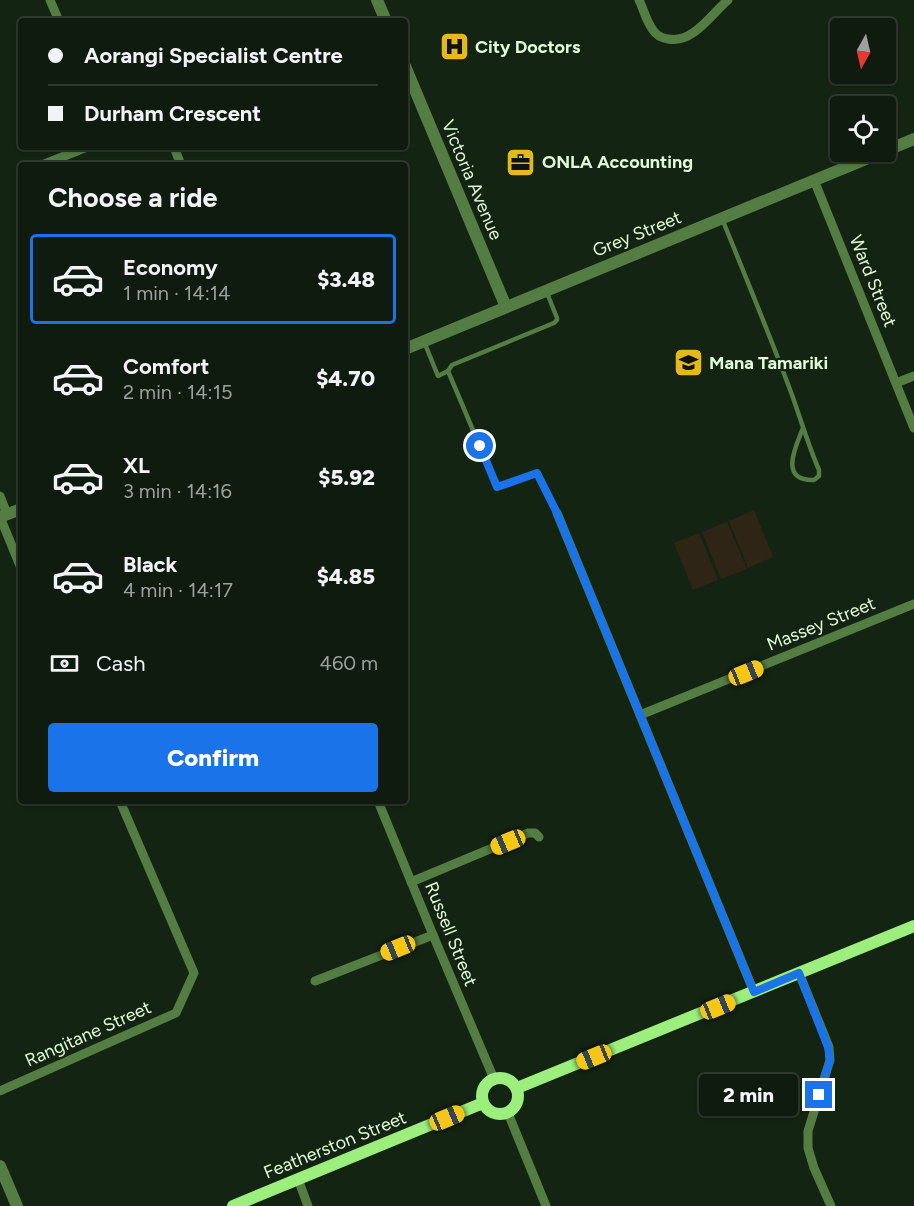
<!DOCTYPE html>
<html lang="en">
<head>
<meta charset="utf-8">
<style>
	:root { --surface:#0f1b0e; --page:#1d281c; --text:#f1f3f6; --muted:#9ba19e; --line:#2f392e; --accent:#1a73e8 }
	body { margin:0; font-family:Figtree,sans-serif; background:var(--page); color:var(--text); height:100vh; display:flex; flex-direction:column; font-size:22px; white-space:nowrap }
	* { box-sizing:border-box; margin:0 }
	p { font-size:20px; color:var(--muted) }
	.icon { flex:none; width:33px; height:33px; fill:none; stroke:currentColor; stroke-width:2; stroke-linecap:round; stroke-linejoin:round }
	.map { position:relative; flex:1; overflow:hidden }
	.panel { position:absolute; left:18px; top:162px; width:390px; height:642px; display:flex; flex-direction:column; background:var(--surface); border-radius:6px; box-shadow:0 2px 4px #0004,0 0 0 2px var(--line) }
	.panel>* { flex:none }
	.guide { position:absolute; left:18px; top:18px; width:390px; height:132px; border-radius:6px; box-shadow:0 2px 4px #0004,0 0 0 2px var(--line); display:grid; align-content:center; height:132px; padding:0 30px; background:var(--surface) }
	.needle { width:39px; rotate:188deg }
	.controls { position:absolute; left:830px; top:18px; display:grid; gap:12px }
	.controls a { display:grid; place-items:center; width:66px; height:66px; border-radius:6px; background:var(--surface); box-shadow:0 2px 4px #0004,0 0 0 2px var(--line); font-size:30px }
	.end { position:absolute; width:27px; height:27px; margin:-14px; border:8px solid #1a73e8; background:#fff; box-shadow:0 0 0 3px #fff }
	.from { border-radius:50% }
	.bubble { position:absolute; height:42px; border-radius:6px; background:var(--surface); box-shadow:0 2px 4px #0004,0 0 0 2px var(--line); font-size:20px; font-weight:800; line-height:42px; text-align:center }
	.car { position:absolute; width:18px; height:36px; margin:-18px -9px; border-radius:8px; box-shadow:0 0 4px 2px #0007; background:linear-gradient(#f5c518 24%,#345 0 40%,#f5c518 0 76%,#345 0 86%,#f5c518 0) }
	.guide b { display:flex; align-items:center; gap:21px; height:57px; font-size:22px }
	.guide b+b { border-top:2px solid var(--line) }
	.guide i { width:15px; height:15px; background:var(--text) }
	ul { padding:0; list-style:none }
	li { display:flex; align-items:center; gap:18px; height:90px; margin:0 12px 9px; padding:0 18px; border:3px solid transparent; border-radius:6px }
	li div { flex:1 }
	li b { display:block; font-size:22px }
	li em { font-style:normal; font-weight:800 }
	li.selected { border-color:var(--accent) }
	li>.icon { width:54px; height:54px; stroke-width:1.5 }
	h2 { padding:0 30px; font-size:27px; line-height:72px }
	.pay { display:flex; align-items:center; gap:15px; height:66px; padding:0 30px; font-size:22px }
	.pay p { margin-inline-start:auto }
	.cta { display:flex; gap:12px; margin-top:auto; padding:12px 30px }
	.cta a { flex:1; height:69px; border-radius:6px; background:var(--accent); color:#fff; font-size:24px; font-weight:800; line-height:69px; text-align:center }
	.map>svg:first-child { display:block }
	.green { fill:#2e2516 }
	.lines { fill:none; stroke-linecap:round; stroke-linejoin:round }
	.service { stroke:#537d43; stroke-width:4.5 }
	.minor { stroke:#537d43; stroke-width:9 }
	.tertiary { stroke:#537d43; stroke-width:12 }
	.secondary { stroke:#9def7d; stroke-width:12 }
	.route { stroke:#1a73e8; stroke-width:8 }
	.labels { text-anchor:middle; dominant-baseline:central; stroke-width:4.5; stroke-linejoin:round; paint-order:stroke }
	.poi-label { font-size:18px; font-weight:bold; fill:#e0fada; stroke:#142412; text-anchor:start }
	.street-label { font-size:18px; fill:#e0fada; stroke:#142412 }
</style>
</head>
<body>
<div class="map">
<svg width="914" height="1206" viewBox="0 0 914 1206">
	<rect width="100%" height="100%" fill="#142412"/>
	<g class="green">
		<path d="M754 510 773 557 748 568 729 521Z"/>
		<path d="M727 522 747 569 721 579 702 532Z"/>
		<path d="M699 533 718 580 693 590 674 543Z"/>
	</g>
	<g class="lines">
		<g class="service">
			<path d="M723 221C744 273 766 326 786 379 798 409 806 440 819 470V476L814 480C778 481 796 446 803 428"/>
			<path d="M425 344 438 376 448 371 497 487 537 473 557 513"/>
			<path d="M448 371 452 365 554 323 557 320V318L547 293"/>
		</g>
		<g class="minor">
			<path d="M50 0 59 21"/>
			<path d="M639 0C644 10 646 21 653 30 656 35 662 38 668 39 693 44 711 14 728 0"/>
			<path d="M174 147 181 165"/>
			<path d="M42 165 87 147"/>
			<path d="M814 180 914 428"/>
			<path d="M896 383 914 376"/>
			<path d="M0 496 7 514"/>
			<path d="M557 513 754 992"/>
			<path d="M0 517 21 568"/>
			<path d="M640 715 914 604"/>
			<path d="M378 801 433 935 494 1079"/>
			<path d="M411 882 528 833H535L539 837"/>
			<path d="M799 973 829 1047 830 1060 808 1131V1148L814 1168 831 1206"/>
			<path d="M315 981 433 935"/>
			<path d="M0 1091 176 1013 194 973 120 801"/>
			<path d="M508 1113 546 1206"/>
			<path d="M298 1179 308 1206"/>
		</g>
		<g class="tertiary">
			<path d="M377 0 386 21"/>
			<path d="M405 66 506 307"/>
			<path d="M885 151 914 139"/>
			<path d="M405 349 883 152"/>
			<path d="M0 517 21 509"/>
			<path d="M0 1166 17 1206"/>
		</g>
		<g class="secondary">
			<circle cx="500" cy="1096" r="18"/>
			<path d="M517 1088 914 926"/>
			<path d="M233 1206 483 1103"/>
		</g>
	</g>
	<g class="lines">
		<path class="route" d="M480 446 497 487 537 473 557 513 754 992 799 973 828 1047 830 1060 819 1095"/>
	</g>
	<defs>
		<symbol id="hospital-square" viewBox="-11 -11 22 22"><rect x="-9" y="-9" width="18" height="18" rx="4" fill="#e3ba1e" stroke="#142412"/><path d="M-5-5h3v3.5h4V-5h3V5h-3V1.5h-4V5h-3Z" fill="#111"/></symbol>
		<symbol id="office-square" viewBox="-11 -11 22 22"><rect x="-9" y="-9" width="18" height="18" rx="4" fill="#e3ba1e" stroke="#142412"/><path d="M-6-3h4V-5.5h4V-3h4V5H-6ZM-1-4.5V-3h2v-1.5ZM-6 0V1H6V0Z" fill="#111"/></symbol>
		<symbol id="school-square" viewBox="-11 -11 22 22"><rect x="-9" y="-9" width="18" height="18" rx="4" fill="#e3ba1e" stroke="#142412"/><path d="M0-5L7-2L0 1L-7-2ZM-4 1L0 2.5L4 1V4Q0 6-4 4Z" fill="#111"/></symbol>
	</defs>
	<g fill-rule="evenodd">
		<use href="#hospital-square" x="438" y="30" width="33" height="33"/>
		<use href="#office-square" x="504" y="146" width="33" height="33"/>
		<use href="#school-square" x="672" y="346" width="33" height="33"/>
	</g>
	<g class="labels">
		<g class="poi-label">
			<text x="475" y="47">City Doctors</text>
			<text x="542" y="162">ONLA Accounting</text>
			<text x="709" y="363">Mana Tamariki</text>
		</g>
		<g class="street-label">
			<text transform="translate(472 180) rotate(67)">Victoria Avenue</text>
			<text transform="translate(637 234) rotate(-22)">Grey Street</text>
			<text transform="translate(873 281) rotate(68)">Ward Street</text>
			<text transform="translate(821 624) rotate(-22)">Massey Street</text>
			<text transform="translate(451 934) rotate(68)">Russell Street</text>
			<text transform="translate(88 1034) rotate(-24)">Rangitane Street</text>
			<text transform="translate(335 1145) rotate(-22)">Featherston Street</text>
		</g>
	</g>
</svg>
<div class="controls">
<a><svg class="needle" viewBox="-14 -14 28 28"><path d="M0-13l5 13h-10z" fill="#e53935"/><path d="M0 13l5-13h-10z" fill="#9ba19e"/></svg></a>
<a><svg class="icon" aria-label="locate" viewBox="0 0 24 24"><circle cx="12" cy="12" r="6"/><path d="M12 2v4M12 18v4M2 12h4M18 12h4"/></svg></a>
</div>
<i class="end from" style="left:480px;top:446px"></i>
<i class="end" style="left:819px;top:1095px"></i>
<div class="bubble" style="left:699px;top:1074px;width:99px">2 min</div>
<i class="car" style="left:746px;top:673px;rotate:68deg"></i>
<i class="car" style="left:508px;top:842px;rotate:247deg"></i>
<i class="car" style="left:398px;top:948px;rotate:248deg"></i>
<i class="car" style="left:718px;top:1007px;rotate:68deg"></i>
<i class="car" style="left:594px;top:1057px;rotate:248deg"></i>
<i class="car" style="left:447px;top:1118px;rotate:67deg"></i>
<div class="guide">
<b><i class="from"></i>Aorangi Specialist Centre</b>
<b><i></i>Durham Crescent</b>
</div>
<section class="panel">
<h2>Choose a ride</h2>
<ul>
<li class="selected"><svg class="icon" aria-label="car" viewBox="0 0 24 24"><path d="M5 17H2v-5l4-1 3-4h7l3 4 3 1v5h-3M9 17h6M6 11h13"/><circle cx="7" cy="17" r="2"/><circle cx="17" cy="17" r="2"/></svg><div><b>Economy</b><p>1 min · 14:14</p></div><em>$3.48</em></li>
<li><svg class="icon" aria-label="car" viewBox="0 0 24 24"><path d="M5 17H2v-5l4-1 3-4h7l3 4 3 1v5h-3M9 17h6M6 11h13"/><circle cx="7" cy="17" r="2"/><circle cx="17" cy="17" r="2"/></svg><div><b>Comfort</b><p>2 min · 14:15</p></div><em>$4.70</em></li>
<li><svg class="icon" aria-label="car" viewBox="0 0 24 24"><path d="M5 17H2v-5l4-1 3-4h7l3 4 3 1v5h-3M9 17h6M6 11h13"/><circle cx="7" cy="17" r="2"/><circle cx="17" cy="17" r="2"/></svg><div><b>XL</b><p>3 min · 14:16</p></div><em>$5.92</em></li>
<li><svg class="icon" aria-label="car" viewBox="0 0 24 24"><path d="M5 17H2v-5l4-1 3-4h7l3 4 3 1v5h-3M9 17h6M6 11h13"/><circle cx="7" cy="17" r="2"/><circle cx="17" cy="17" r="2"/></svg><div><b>Black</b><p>4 min · 14:17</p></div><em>$4.85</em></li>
</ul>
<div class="pay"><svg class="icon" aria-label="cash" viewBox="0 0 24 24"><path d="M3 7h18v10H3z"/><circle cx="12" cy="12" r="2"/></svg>Cash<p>460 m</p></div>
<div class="cta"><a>Confirm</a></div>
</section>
</div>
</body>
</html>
